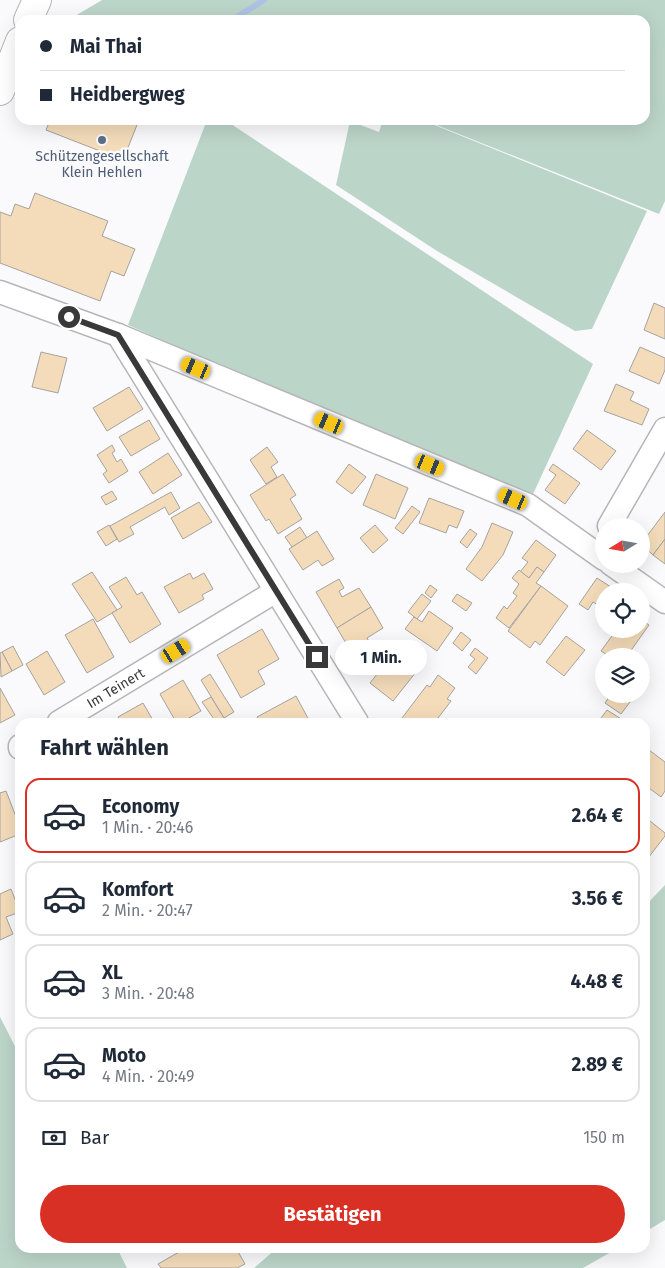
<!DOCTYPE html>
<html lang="de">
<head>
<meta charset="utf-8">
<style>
	:root { --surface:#fff; --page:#f6f6f7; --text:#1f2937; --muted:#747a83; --line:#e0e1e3; --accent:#d93025 }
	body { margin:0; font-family:"Fira Sans",sans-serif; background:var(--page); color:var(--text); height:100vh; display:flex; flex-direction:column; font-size:19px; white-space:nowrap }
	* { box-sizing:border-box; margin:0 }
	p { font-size:16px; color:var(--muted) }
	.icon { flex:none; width:28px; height:28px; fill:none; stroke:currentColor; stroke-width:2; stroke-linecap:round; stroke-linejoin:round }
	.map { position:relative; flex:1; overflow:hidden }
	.drawer { position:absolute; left:15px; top:718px; width:635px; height:535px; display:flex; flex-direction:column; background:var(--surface); border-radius:15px; box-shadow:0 5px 20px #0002 }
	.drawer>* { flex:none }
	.hud { position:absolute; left:15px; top:15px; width:635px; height:110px; border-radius:15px; box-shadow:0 5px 20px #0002; display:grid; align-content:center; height:110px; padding:0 25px; background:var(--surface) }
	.needle { width:32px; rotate:259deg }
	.buttons { position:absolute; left:595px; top:518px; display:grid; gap:10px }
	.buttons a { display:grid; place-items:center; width:55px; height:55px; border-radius:50%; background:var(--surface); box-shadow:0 5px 20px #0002; font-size:25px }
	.end { position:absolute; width:22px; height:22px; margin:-11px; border:6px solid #39393a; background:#fff; box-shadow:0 0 0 2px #fff }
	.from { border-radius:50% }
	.bubble { position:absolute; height:35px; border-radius:18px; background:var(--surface); box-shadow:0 5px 20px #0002; font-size:16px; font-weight:700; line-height:35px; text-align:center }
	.car { position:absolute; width:15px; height:30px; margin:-15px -8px; border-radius:6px; box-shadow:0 0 4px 1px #0007; background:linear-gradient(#f5c518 24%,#345 0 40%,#f5c518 0 76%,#345 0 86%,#f5c518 0) }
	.hud b { display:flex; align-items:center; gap:18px; height:48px; font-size:19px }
	.hud b+b { border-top:1px solid var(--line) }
	.hud i { width:12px; height:12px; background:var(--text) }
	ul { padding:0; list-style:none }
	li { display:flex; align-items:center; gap:15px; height:75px; margin:0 10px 8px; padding:0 15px; border:2px solid var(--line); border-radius:15px }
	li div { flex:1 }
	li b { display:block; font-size:19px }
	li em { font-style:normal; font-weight:700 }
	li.selected { border-color:var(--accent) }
	li>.icon { width:45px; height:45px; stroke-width:1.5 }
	h2 { padding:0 25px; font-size:22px; line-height:60px }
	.pay { display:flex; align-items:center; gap:12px; height:55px; padding:0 25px; font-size:19px }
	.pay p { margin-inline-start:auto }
	.action { display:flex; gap:10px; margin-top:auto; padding:10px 25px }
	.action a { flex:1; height:58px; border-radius:30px; background:var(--accent); color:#fff; font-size:20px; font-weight:700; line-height:58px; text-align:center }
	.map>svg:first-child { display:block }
	.green { fill:#bcd5c9 }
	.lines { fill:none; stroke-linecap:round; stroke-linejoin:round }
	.stream { stroke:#afc2e3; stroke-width:6 }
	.building { fill:#f4dcba; stroke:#a5a3a0 }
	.minor-casing { stroke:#b6b6b9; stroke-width:25 }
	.major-casing { stroke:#b6b6b9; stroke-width:30 }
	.minor { stroke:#fff; stroke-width:22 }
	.major { stroke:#fff; stroke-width:28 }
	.route { stroke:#39393a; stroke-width:6 }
	.service-dot { fill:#5c6f8a; stroke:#fafafd; stroke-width:2 }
	.labels { text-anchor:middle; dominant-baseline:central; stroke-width:5; stroke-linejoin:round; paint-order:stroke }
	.service-label { font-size:14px; fill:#4e5e75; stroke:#fafafd }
	.street-label { font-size:14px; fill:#39393a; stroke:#fafafd }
</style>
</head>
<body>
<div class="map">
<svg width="665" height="1268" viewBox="0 0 665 1268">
	<rect width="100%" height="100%" fill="#fafafd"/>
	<g class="green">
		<path d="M102 0H665V201L659 214 424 120H645V20H68Z"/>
		<path d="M207 120H225L593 364 528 505 483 482 128 325Z"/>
		<path d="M383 120H422L647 211 592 329 575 331 437 251 336 185 350 121 379 132Z"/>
		<path d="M665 885V1220L645 1232V906Z"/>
		<path d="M0 1017 20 1056V1248H117L127 1268H0Z"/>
		<path d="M277 1248H618L583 1268H254Z"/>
	</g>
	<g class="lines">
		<path class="stream" d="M232 20 264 0"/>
	</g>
	<g class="building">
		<path d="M50 120H139L123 160 46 130Z"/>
		<path d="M35 193 108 221 102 236 135 249 124 276 111 271 100 301 0 263V212L11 216 15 204 29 209Z"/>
		<path d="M654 303 665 308V339L644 330Z"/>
		<path d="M640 347 665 358V370L659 384 629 371Z"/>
		<path d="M41 352 67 358 58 393 32 387Z"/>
		<path d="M616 384 634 392 630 400 649 409 642 425 604 411Z"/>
		<path d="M129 387 143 409 107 431 93 408Z"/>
		<path d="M149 420 160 439 131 456 119 437Z"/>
		<path d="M587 430 616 451 601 470 573 449Z"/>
		<path d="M112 445 115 451 112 453 117 462 121 459 128 471 109 483 103 474 107 471 97 455Z"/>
		<path d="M267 447 278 462 271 467 277 477 266 484 250 460Z"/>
		<path d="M168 453 182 475 153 494 139 472Z"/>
		<path d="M349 464 366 477 352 494 336 482Z"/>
		<path d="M553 464 580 483 565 504 545 490 556 475 549 470Z"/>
		<path d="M283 474 296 495 290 499 302 519 278 534 269 519 266 521 250 495Z"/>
		<path d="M376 474 408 488 395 519 363 505Z"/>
		<path d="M112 491 117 499 106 505 101 497Z"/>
		<path d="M171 492 180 508 169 515 165 507 130 527 134 534 119 542 110 526Z"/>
		<path d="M429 498 464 511 457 528 449 525 446 533 419 523Z"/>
		<path d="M199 502 212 522 183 539 171 518Z"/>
		<path d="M412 506 420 512 403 534 395 528Z"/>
		<path d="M665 512V539L653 555 641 544Z"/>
		<path d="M492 523 513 532 503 555 482 581 466 569 482 547Z"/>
		<path d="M109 525 117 539 106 546 97 532Z"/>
		<path d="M375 525 388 540 373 553 360 538Z"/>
		<path d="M300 527 307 538 292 547 285 537Z"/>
		<path d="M470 529 477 534 467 548 460 542Z"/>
		<path d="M317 531 334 559 322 566 318 560 303 570 289 549Z"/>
		<path d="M665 539V564L653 555Z"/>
		<path d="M536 540 556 555 544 572 537 567 529 578 520 572 528 562 522 558Z"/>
		<path d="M537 567 544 572 536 583 541 586 509 628 496 618 504 606 507 609 517 596 513 593 519 584 512 578 519 570 529 578Z"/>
		<path d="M92 572 117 610 97 622 72 584Z"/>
		<path d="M190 573 193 579 204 573 213 589 202 595 204 599 179 613 164 587Z"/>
		<path d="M126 577 137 595 142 592 161 624 130 643 112 613 122 607 109 587Z"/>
		<path d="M597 578 614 589 604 591V604L601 607 593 602 588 610 579 604Z"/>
		<path d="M339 579 344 588 339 591 342 597 359 588 371 607 337 628 316 592Z"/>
		<path d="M430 585 437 590 431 598 425 593Z"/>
		<path d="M541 586 568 606 540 645 535 641 530 648 508 631Z"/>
		<path d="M422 594 431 601 417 619 408 612Z"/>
		<path d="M457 594 472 603 466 611 452 601Z"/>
		<path d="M371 607 383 628 367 638 372 647 380 650 363 672 337 628Z"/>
		<path d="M429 611 453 628 437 651 405 629 414 617 422 622Z"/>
		<path d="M93 619 114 657 87 673 65 635Z"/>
		<path d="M641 620 649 625 627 656H609L601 651 617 629H641Z"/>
		<path d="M262 629 279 659 258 671 265 684 241 698 217 655Z"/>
		<path d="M461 632 471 640 462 651 453 643Z"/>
		<path d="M566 636 585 650 564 676 546 662Z"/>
		<path d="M13 646 23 665 12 671 2 652Z"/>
		<path d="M475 648 488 658 476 674 468 667 475 659 470 655Z"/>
		<path d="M397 649 420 667 393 701 370 683Z"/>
		<path d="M47 651 65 682 44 695 26 664Z"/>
		<path d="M2 652 12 671 1 677 0 653Z"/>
		<path d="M641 669 650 675 641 687Z"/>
		<path d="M210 674 234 712 224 718 201 680Z"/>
		<path d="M438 675 455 688 447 699 451 701 435 722H399L427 685 430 687Z"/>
		<path d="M183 680 201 711 182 722H176L160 694Z"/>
		<path d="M0 688 15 715 0 723Z"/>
		<path d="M611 694H636L621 714 605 703Z"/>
		<path d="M296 696 310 722H260L257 717Z"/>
		<path d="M211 697 224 718 216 722 202 702Z"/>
		<path d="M143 703 154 722H121L118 717Z"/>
		<path d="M607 710 626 722H598Z"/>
		<path d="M645 747 665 762V791L661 797 645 785Z"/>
		<path d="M6 791 20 827V834L0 842V793Z"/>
		<path d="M645 817 665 833V836L645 862Z"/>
		<path d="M11 889 20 912 6 917 13 934 0 940V894Z"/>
		<path d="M186 1248H236L245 1264 237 1268H161L158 1264Z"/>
	</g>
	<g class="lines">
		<defs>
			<g id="minor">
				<path d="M0 292 118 335 528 505 604 559"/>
				<path d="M118 335 357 722"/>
				<path d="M609 526 665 429"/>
				<path d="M611 564 665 602"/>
				<path id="s1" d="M59 722 276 591"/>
				<path d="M20 746V748"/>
			</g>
			<g id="major">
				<path d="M28 20 37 0"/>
				<path d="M0 91 20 41"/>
			</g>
		</defs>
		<use href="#minor" class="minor-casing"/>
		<use href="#major" class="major-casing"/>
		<use href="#minor" class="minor"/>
		<use href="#major" class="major"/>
	</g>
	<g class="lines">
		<path class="route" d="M69 317 118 335 317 657"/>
	</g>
	<circle class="service-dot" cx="102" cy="140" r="5"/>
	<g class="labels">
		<g class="service-label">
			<text x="102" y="156">Schützengesellschaft<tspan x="102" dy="16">Klein Hehlen</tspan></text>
		</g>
		<g class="street-label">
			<text stroke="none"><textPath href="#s1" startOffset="66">Im Teinert</textPath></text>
		</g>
	</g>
</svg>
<div class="buttons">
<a><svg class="needle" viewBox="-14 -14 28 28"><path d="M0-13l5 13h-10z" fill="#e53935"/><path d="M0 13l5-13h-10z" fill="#747a83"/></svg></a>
<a><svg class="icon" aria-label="locate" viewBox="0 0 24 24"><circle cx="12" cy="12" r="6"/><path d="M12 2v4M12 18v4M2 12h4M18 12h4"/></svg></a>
<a><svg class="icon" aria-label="layers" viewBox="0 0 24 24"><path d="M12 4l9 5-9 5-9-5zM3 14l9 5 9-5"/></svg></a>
</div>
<i class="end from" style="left:69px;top:317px"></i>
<i class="end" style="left:317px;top:657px"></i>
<div class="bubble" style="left:335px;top:640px;width:92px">1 Min.</div>
<i class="car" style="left:196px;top:368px;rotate:293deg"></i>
<i class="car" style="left:329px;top:423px;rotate:293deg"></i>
<i class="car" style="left:430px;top:465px;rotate:112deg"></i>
<i class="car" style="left:513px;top:499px;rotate:293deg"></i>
<i class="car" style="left:176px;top:651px;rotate:59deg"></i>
<div class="hud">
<b><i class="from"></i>Mai Thai</b>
<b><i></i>Heidbergweg</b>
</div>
<section class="drawer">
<h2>Fahrt wählen</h2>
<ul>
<li class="selected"><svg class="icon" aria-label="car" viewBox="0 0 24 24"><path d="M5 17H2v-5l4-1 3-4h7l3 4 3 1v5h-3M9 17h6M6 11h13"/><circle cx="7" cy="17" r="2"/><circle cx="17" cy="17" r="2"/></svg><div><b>Economy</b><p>1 Min. · 20:46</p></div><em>2.64 €</em></li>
<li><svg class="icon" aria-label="car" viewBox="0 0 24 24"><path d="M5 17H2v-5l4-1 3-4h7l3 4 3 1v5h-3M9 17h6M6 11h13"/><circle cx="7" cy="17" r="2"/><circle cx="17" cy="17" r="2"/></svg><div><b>Komfort</b><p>2 Min. · 20:47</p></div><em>3.56 €</em></li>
<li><svg class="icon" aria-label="car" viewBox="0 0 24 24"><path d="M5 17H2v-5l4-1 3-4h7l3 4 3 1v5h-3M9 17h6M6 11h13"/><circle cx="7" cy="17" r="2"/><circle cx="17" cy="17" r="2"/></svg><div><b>XL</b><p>3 Min. · 20:48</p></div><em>4.48 €</em></li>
<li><svg class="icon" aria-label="car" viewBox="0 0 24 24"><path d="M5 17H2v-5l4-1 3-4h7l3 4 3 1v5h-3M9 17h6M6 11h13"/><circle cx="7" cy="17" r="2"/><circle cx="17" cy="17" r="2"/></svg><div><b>Moto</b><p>4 Min. · 20:49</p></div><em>2.89 €</em></li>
</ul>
<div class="pay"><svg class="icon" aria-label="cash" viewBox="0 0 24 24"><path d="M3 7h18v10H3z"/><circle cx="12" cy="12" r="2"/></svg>Bar<p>150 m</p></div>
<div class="action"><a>Bestätigen</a></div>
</section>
</div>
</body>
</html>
